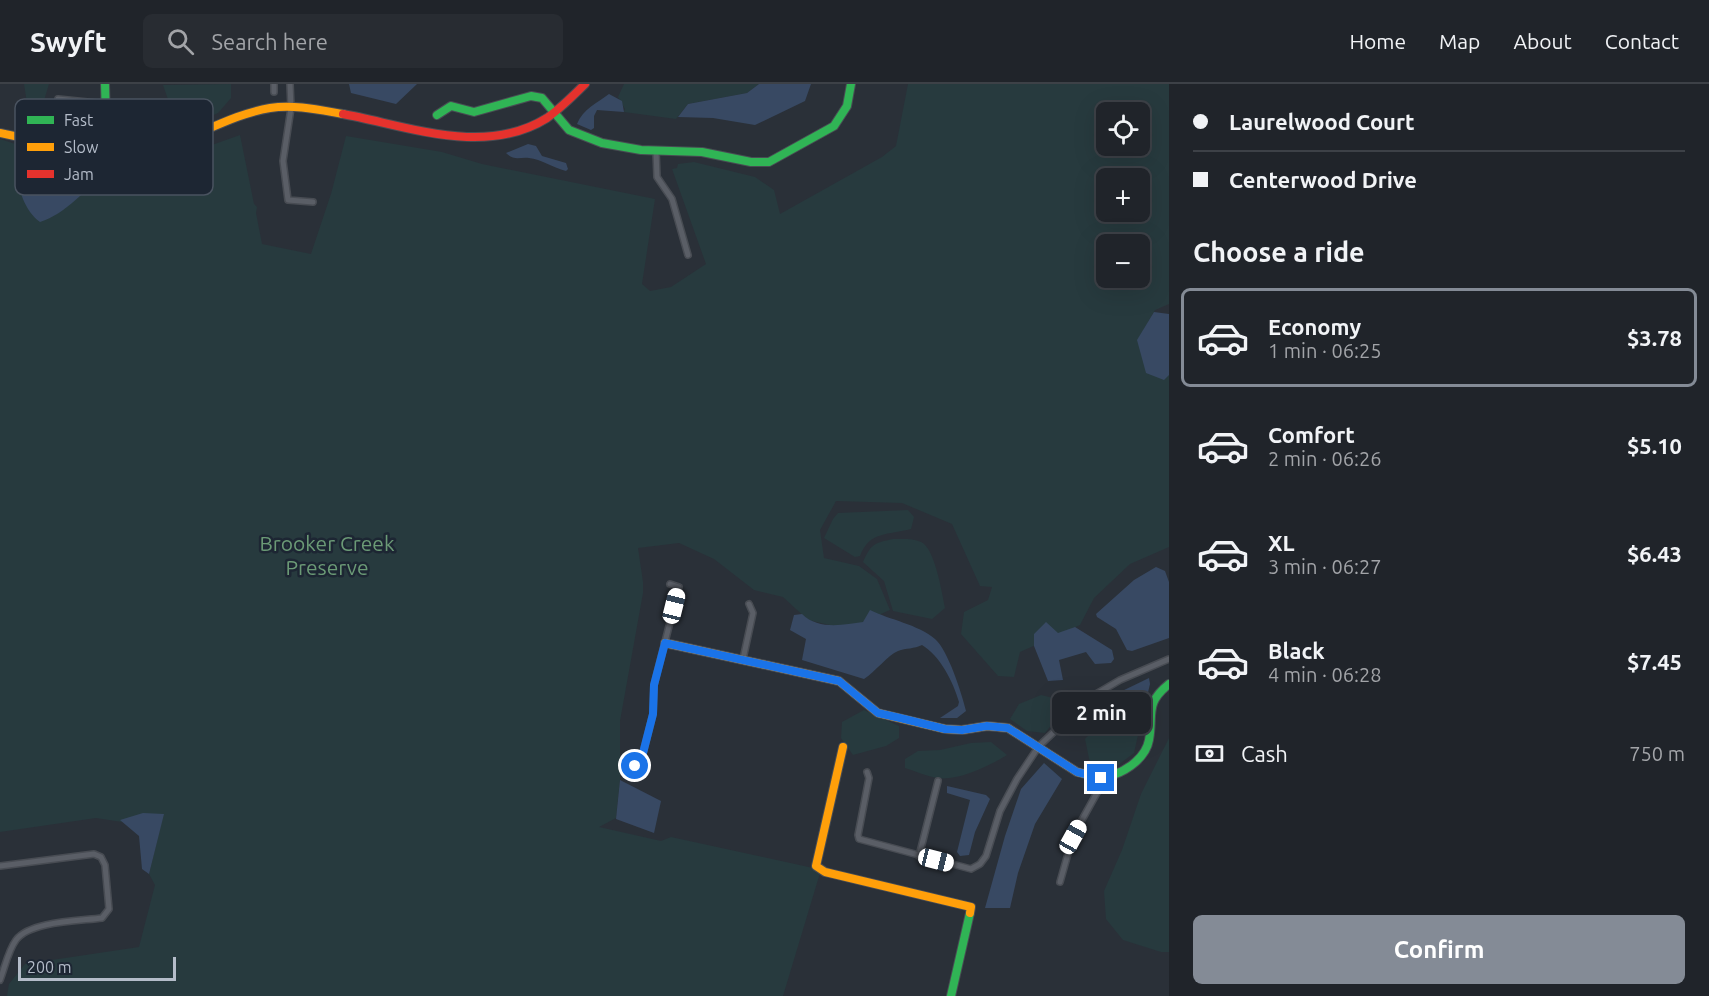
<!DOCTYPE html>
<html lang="en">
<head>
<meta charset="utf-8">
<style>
	:root { --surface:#20242a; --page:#282c32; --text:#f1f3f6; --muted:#a2a4a8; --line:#3d4147; --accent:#848b96 }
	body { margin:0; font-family:Ubuntu,sans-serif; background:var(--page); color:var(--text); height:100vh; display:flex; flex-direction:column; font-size:22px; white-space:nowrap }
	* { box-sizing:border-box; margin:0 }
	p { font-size:20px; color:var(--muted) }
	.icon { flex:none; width:33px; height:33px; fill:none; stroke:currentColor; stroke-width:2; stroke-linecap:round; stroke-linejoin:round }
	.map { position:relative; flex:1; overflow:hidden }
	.side { display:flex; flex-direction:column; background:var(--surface); width:540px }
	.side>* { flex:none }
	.top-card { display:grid; align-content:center; height:132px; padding:0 24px; background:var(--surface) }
	.fabs { position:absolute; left:1096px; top:18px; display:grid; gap:12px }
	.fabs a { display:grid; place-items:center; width:54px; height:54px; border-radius:9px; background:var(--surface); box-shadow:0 6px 24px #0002,0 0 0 2px var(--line); font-size:30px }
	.scale { position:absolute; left:18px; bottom:15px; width:158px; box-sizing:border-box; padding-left:6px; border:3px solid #b4bcc9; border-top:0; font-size:16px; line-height:21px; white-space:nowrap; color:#b4bcc9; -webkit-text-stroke:4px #1d2633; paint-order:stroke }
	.end { position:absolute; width:27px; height:27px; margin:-14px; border:8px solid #1a73e8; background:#fff; box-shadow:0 0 0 3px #fff }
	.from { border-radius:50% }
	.bubble { position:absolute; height:42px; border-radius:9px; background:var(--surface); box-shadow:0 6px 24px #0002,0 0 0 2px var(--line); font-size:20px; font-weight:600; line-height:42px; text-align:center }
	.car { position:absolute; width:18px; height:36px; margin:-18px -9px; border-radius:8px; box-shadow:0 0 4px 2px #0007; background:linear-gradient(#fff 24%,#345 0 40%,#fff 0 76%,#345 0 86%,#fff 0) }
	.top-card b { display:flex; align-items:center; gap:21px; height:57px; font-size:22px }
	.top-card b+b { border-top:2px solid var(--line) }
	.top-card i { width:15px; height:15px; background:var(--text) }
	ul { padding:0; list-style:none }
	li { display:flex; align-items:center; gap:18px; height:99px; margin:0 12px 9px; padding:0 12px; border:3px solid transparent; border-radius:9px }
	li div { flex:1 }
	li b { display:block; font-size:22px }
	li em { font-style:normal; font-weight:600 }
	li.active { border-color:var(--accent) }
	li>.icon { width:54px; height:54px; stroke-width:1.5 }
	h2 { padding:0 24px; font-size:27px; line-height:72px }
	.pay { display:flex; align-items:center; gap:15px; height:66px; padding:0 24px; font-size:22px }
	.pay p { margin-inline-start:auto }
	.button { display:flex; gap:12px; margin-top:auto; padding:12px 24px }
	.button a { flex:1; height:69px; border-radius:9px; background:var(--accent); color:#fff; font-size:24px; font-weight:600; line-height:69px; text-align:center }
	header { display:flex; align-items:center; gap:36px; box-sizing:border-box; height:84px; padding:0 30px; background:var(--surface); border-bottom:2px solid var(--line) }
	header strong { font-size:28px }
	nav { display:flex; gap:33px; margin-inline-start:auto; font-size:21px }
	.search { width:420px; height:54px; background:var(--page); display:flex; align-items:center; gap:15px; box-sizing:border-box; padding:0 21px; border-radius:9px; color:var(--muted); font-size:22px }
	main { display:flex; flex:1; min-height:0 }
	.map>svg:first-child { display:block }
	.green { fill:#273a3e; fill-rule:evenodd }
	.water { fill:#384963 }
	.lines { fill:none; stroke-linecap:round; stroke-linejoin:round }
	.street-casing { stroke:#484c53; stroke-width:8 }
	.fast-casing { stroke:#484c53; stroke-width:10 }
	.slow-casing { stroke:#484c53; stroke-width:10 }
	.jam-casing { stroke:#484c53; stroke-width:10 }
	.street { stroke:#5a5e66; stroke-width:5 }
	.fast { stroke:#30b455; stroke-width:8 }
	.slow { stroke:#ff9f0a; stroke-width:8 }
	.jam { stroke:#e5322d; stroke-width:8 }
	.route { stroke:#1a73e8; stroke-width:8 }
	.labels { text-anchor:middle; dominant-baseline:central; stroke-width:5; stroke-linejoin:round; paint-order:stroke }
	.park-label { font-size:21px; fill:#6b9a76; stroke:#1d2633 }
	.key { fill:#1d2633; stroke:#4a5360; stroke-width:1.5 }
	.key-label { font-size:16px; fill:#b4bcc9 }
</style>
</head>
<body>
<header>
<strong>Swyft</strong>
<div class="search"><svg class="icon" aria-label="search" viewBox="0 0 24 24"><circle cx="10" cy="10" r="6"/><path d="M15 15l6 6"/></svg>Search here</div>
<nav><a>Home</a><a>Map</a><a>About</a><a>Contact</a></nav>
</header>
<main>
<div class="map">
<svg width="1169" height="912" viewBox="0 0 1169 912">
	<rect width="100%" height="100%" fill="#2a3038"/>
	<g class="green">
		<path d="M24 0H49L39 33 33 39 24 31 27 19Z"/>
		<path d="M231 0V14L218 29 198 38 188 36 171 24 163 1Z"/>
		<path d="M624 0H759L747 9 688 20 676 35 624 28 625 25 618 13Z"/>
		<path d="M908 0H1169V220L1155 226 1143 247 1169 282V463L1130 480 1094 514 1080 541 1020 568 1014 593 998 592 961 550 964 528 988 516 992 503 980 502 952 440 902 419 836 417 820 446 824 474 859 482 877 495 890 526 847 545 808 536 783 513 754 506 714 475 679 459 638 464 643 498V509L620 637V696L616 734 599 743 661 757 671 753 813 784 820 789 783 912H7L9 900 25 880 139 863 155 801 149 790 163 731 122 738 96 734 0 748V55L15 60 27 71 16 87 75 116 107 86 161 79 240 51 254 120 257 123 256 129 262 160 311 170 331 110 346 52 442 68 482 80 655 115 642 200 650 207 671 203 706 180 672 85 677 84 678 80 694 78 755 93 774 106 780 130 882 73 896 62ZM1107 28H1140V62H1107ZM1107 94H1140V128H1107ZM1107 160H1140V194H1107Z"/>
		<path d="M908 426 914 433 911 445C889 451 869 447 860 472L855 473 824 454 833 435 838 429Z"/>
		<path d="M893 455C902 455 913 454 921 458 935 464 942 509 945 524L932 535 893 527 884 497 863 478C871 460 874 459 893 455Z"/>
		<path d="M1041 611 1061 616 1057 634 1045 649 1027 647 1010 635 1019 620Z"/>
		<path d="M864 626 899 642V654L886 662 853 671 841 654 842 638Z"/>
		<path d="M1103 637 1127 639 1138 651 1134 669 1114 684 1098 683 1090 679 1085 655Z"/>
		<path d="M1169 654V868H1161L1123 856 1106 835 1104 807 1122 766 1141 710Z"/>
		<path d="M991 658 1007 671C989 682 959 697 937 694 926 692 915 687 905 684V675L918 667 940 666 971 659Z"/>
	</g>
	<g class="water">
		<path d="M349 0H417L396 20 351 9Z"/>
		<path d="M759 0H811L805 17 755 41 713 34 678 33 688 20 747 9Z"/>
		<path d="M609 10 622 17 624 28 597 26 594 32V44L591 46 577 40C583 25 597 19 609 10Z"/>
		<path d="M528 60 536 62 542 72 566 79 568 85 566 87C553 84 541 75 529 74 519 73 514 77 506 69Z"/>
		<path d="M27 71 106 87C86 105 66 130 40 138 24 126 19 106 16 87Z"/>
		<path d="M1154 228 1169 230V291L1164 296 1146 289 1137 256Z"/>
		<path d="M1156 483 1165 487 1169 498V554L1132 567 1127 566 1116 545 1097 533 1096 530 1134 496Z"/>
		<path d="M870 526C890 536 917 540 935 555 948 566 962 610 966 627L957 634H940L958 622 959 618C953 597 940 572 922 561 914 565 906 564 898 567 888 571 875 588 864 595L802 576 806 555 790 546 794 531 802 530C818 546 843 541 863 538Z"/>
		<path d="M1046 538 1058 549 1075 543 1112 566 1114 575 1111 579 1095 580 1086 568 1059 576 1063 596 1048 597 1034 562V550Z"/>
		<path d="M1149 594 1150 600 1138 651 1127 639 1118 609Z"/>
		<path d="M1044 679 1062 695 1035 740 1018 789 1010 824H985L1005 752 1021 705Z"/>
		<path d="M620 696 661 717 654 749 616 735Z"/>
		<path d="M947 702 986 711 990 715 975 748 969 771 960 772 957 768 970 716 947 709Z"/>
		<path d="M143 729 164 730 149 790 142 785 139 752 120 736Z"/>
	</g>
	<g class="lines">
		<defs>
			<g id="street">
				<path d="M274 0V8"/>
				<path d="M290 0 291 24 283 77 288 116 313 118"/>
				<path d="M58 15 116 21 156 19"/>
				<path d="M656 67 657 93 672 115 688 171"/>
				<path d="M743 575 753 529 749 520"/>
				<path d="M635 682 642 673 653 630 654 601 679 503 670 500"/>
				<path d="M867 688 869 694 858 751 859 755 971 785 980 780 986 772 1000 727 1017 695 1039 662 1091 613 1120 596 1169 575"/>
				<path d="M919 772 938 697"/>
				<path d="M0 782 94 770 101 773 105 781 109 825 102 834C80 837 30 837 16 856 8 867 5 883 0 896"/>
				<path d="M1060 798 1073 752 1098 707 1101 694"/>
			</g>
			<g id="fast">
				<path d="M105 0 107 70"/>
				<path d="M437 31 451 22 474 28 531 12 542 14 569 46 602 59 641 66 702 68 751 78H769L834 42 847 22 851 0"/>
				<path d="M1113 691C1128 686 1146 673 1149 656 1154 630 1144 620 1169 600"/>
				<path d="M951 912 970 829"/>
			</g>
			<g id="slow">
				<path d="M0 49C46 58 103 77 149 67 191 57 228 31 270 24 294 20 320 26 343 30"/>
				<path d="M665 559 839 597 878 629 945 645 962 646 987 642 1008 644 1077 688 1101 694 1113 691"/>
				<path d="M843 663 816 782 825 788 971 823 970 829"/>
			</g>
			<path id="jam" d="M343 30C408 42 485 73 547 34 561 24 573 12 585 0"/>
		</defs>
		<use href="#street" class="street-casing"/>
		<use href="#fast" class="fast-casing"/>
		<use href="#slow" class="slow-casing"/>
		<use href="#jam" class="jam-casing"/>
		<use href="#street" class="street"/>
		<use href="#fast" class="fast"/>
		<use href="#slow" class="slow"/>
		<use href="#jam" class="jam"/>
	</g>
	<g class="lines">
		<path class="route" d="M635 682 642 673 653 630 654 601 665 559 839 597 878 629 900 634 945 645 962 646 987 642 1008 644 1077 688 1101 694"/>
	</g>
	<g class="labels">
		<g class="park-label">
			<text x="327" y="459">Brooker Creek<tspan x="327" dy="24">Preserve</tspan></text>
		</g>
	</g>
	<rect x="15" y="15" width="198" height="96" rx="9" class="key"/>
	<rect x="27" y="32" width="27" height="8" fill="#30b455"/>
	<rect x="27" y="59" width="27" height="8" fill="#ff9f0a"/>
	<rect x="27" y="86" width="27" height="8" fill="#e5322d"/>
	<g class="key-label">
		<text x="64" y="42">Fast</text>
		<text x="64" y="69">Slow</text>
		<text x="64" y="96">Jam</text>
	</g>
</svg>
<div class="fabs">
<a><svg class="icon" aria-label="locate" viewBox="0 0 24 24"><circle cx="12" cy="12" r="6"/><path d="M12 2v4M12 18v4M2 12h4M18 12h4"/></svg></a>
<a>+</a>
<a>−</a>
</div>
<div class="scale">200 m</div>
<i class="end from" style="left:635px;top:682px"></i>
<i class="end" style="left:1101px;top:694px"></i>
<div class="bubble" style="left:1052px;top:608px;width:99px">2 min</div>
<i class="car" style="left:674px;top:522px;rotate:14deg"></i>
<i class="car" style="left:1073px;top:753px;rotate:29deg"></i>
<i class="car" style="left:936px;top:776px;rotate:104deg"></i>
</div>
<section class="side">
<div class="top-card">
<b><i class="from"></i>Laurelwood Court</b>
<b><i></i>Centerwood Drive</b>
</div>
<h2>Choose a ride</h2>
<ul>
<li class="active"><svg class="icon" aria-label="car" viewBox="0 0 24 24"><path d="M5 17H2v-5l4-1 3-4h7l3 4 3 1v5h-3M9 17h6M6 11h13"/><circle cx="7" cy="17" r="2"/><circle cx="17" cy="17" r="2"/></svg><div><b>Economy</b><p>1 min · 06:25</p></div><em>$3.78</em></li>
<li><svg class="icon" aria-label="car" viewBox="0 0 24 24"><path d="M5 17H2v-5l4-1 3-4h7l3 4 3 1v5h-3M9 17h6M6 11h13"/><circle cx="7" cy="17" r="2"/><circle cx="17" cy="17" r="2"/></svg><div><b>Comfort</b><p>2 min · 06:26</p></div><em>$5.10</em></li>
<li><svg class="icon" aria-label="car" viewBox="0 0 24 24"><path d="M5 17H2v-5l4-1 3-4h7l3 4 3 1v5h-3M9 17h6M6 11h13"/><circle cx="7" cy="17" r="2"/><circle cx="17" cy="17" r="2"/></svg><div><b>XL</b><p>3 min · 06:27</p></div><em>$6.43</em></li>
<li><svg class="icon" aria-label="car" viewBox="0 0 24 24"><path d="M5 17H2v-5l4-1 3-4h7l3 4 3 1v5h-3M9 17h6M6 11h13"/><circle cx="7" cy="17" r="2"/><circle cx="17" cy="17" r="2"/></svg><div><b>Black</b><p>4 min · 06:28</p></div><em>$7.45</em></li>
</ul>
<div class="pay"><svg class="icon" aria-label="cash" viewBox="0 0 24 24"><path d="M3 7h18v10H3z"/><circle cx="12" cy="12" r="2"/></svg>Cash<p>750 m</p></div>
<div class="button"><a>Confirm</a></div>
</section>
</main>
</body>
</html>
